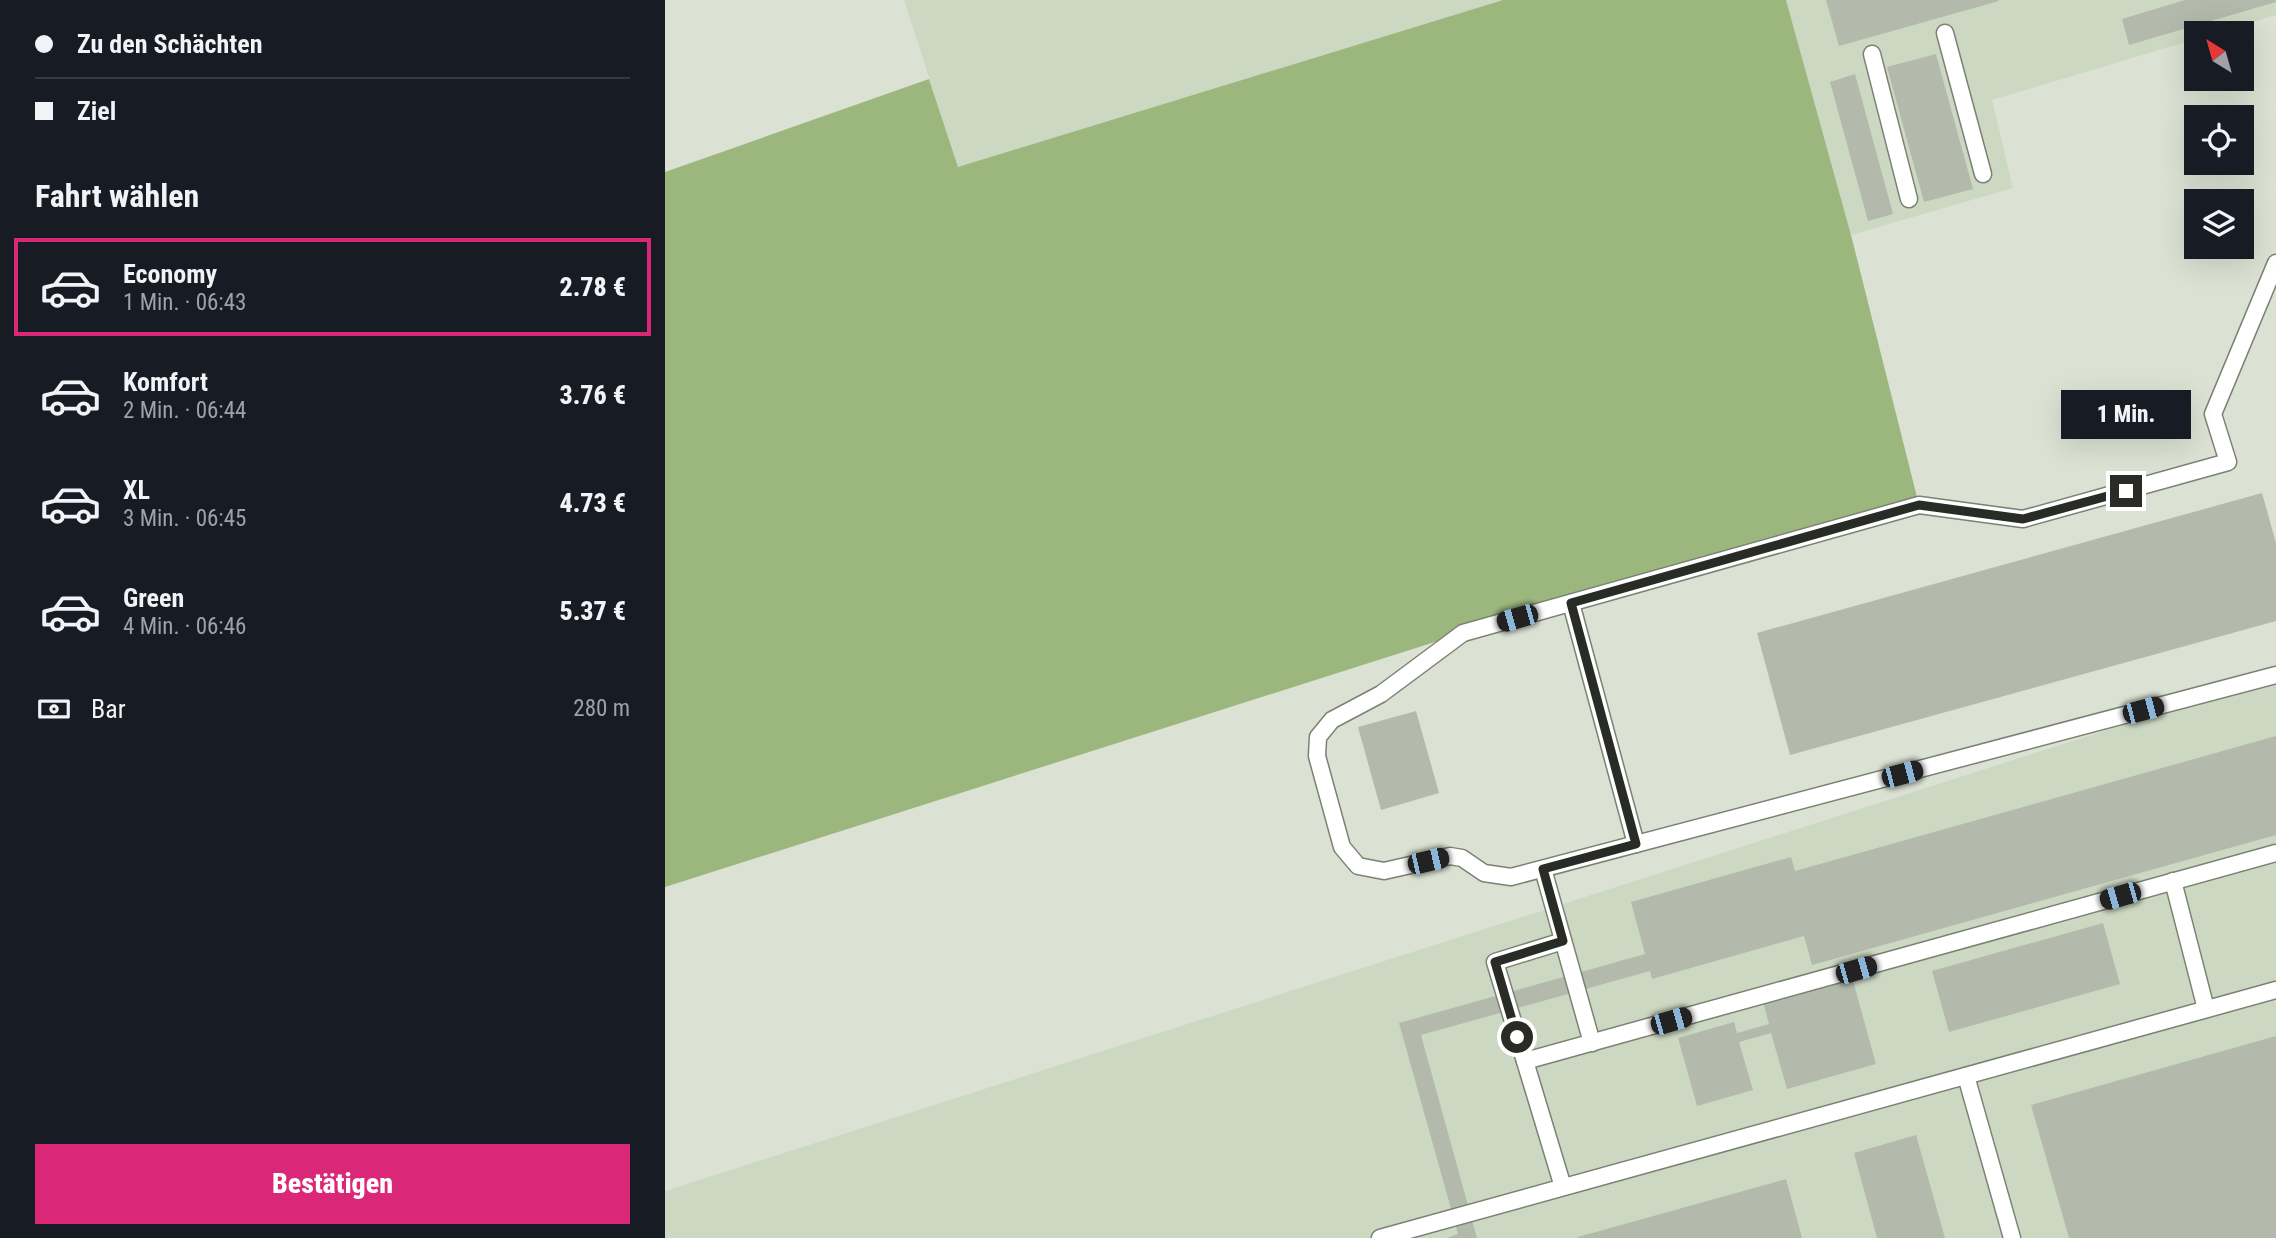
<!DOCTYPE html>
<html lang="de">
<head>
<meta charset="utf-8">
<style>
	:root { --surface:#171b24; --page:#20242c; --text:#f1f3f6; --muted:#9ea1a6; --line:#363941; --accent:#db2777 }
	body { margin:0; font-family:"Roboto Condensed",sans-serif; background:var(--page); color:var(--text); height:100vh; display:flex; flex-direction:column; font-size:26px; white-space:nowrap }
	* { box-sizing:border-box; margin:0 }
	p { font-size:23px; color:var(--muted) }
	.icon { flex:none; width:38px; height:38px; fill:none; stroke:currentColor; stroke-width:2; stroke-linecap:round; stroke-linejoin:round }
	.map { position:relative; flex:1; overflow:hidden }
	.side { display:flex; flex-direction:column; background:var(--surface); width:665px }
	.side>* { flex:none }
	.guide { display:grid; align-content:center; height:154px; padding:0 35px; background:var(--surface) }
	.needle { width:46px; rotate:323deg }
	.buttons { position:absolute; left:1519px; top:21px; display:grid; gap:14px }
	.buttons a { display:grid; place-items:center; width:70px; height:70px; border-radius:0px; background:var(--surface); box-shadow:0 7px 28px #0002; font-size:35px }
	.end { position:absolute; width:32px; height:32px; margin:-16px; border:9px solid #292c26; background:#fff; box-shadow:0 0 0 4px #fff }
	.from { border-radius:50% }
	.bubble { position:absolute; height:49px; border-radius:0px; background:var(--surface); box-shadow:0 7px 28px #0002; font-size:23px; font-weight:800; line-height:49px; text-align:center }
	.car { position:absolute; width:21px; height:42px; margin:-21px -10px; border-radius:9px; box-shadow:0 0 5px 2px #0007; background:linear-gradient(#222 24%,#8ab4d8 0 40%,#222 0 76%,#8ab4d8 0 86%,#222 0) }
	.guide b { display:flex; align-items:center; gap:24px; height:66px; font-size:26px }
	.guide b+b { border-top:2px solid var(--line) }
	.guide i { width:18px; height:18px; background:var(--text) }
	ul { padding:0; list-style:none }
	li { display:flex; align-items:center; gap:21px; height:98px; margin:0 14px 10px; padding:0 21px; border:4px solid transparent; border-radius:0px }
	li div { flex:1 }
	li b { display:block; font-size:26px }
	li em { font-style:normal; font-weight:800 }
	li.active { border-color:var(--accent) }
	li>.icon { width:63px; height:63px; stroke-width:1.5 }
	h2 { padding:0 35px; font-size:32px; line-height:84px }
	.pay { display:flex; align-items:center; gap:18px; height:77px; padding:0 35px; font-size:26px }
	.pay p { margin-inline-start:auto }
	.primary-button { display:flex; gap:14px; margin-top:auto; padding:14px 35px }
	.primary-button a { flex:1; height:80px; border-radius:0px; background:var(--accent); color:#fff; font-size:28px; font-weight:800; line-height:80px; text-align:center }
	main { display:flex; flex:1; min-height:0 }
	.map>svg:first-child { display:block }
	.built { fill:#cdd8c2 }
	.green { fill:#9cb77e }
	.building { fill:#b3baab }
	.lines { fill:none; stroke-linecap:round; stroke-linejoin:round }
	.lane-casing { stroke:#7b8274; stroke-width:19 }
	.lane { stroke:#fff; stroke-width:16 }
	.route { stroke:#292c26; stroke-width:9 }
</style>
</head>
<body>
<main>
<section class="side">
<div class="guide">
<b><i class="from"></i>Zu den Schächten</b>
<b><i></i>Ziel</b>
</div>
<h2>Fahrt wählen</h2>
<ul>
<li class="active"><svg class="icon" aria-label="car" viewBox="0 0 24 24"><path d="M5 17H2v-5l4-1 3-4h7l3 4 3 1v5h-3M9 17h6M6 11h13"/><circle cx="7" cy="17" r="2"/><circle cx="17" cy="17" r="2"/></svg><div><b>Economy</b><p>1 Min. · 06:43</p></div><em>2.78 €</em></li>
<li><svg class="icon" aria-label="car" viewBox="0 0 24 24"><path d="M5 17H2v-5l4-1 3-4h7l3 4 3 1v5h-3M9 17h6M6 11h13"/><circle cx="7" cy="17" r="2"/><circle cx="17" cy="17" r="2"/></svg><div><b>Komfort</b><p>2 Min. · 06:44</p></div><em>3.76 €</em></li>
<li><svg class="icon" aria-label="car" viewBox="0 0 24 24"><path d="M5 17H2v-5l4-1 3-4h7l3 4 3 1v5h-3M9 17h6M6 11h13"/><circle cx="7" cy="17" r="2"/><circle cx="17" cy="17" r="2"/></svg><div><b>XL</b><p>3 Min. · 06:45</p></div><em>4.73 €</em></li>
<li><svg class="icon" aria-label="car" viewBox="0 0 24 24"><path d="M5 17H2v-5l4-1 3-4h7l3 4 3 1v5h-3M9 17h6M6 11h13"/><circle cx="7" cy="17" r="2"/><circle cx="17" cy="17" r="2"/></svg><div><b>Green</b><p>4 Min. · 06:46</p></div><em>5.37 €</em></li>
</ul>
<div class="pay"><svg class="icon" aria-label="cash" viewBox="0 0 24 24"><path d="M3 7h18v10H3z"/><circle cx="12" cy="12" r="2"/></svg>Bar<p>280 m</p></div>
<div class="primary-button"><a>Bestätigen</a></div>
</section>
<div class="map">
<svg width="1611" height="1238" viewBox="0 0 1611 1238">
	<rect width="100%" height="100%" fill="#dbe2d3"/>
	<g class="built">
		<path d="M239 0H838L293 167Z"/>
		<path d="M1121 0H1611V15L1550 33H1531V39L1327 100 1348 188 1186 235Z"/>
		<path d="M1611 676V1238H0V1191Z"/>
	</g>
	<path class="green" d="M838 0H1121L1186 235 1254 505 798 633 0 887V172L264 79 293 167Z"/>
	<g class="building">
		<path d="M1161 0H1333L1334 1 1174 46Z"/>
		<path d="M1520 0H1611V2L1464 45 1457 19Z"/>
		<path d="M1271 54 1308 189 1259 202 1222 67Z"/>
		<path d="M1190 74 1228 214 1203 221 1165 82Z"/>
		<path d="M1597 493 1611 543V621L1125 755 1092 633Z"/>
		<path d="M751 711 774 793 716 810 693 727Z"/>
		<path d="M1611 736V835L1147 965 1139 936 987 979 985 971 756 1035 812 1238H782L793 1234 734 1023 980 954 966 902 1126 857 1130 871Z"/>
		<path d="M1438 923 1455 984 1284 1032 1267 971Z"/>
		<path d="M1187 977 1211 1064 1122 1089 1106 1033 1074 1042 1088 1090 1032 1106 1013 1038 1069 1022 1072 1033 1104 1024 1098 1002Z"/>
		<path d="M1611 1036V1238H1404L1366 1105Z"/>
		<path d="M1251 1135 1280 1238H1212L1189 1153Z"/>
		<path d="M1121 1179 1137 1238H913V1237Z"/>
	</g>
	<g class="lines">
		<defs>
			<g id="lane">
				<path d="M1280 33 1318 174"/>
				<path d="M1207 54 1244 199"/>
				<path d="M1611 263 1548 414 1563 462 1358 519 1254 505 798 633 716 694 667 720 653 737 652 756 677 847 693 866 719 871 785 856 797 858 819 873 846 877 1611 675"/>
				<path d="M906 603 971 844"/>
				<path d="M878 869 927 1043"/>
				<path d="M1508 881 1541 1009"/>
				<path d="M898 941 830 962 898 1187"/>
				<path d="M860 1061 1611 853"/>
				<path d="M1301 1076 1347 1238"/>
				<path d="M715 1238 1611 990"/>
			</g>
		</defs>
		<use href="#lane" class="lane-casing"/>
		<use href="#lane" class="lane"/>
	</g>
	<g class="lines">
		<path class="route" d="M852 1037 830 962 898 941 878 869 971 844 906 603 1254 505 1358 519 1461 491"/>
	</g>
</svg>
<div class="buttons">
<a><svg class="needle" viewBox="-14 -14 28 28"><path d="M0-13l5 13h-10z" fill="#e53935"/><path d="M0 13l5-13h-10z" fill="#9ea1a6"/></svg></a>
<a><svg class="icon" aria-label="locate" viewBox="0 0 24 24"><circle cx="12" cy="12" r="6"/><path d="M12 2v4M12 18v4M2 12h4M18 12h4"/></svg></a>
<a><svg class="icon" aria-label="layers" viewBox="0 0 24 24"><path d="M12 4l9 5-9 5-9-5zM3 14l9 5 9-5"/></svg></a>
</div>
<i class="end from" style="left:852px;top:1037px"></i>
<i class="end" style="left:1461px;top:491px"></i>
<div class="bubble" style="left:1396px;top:390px;width:130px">1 Min.</div>
<i class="car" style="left:852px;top:618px;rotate:254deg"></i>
<i class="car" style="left:1478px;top:710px;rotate:75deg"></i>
<i class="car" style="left:1237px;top:774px;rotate:75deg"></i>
<i class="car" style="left:763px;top:861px;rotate:77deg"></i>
<i class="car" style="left:1455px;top:896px;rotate:254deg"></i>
<i class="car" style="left:1191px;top:970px;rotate:74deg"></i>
<i class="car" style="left:1006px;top:1021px;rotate:74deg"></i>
</div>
</main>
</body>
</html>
